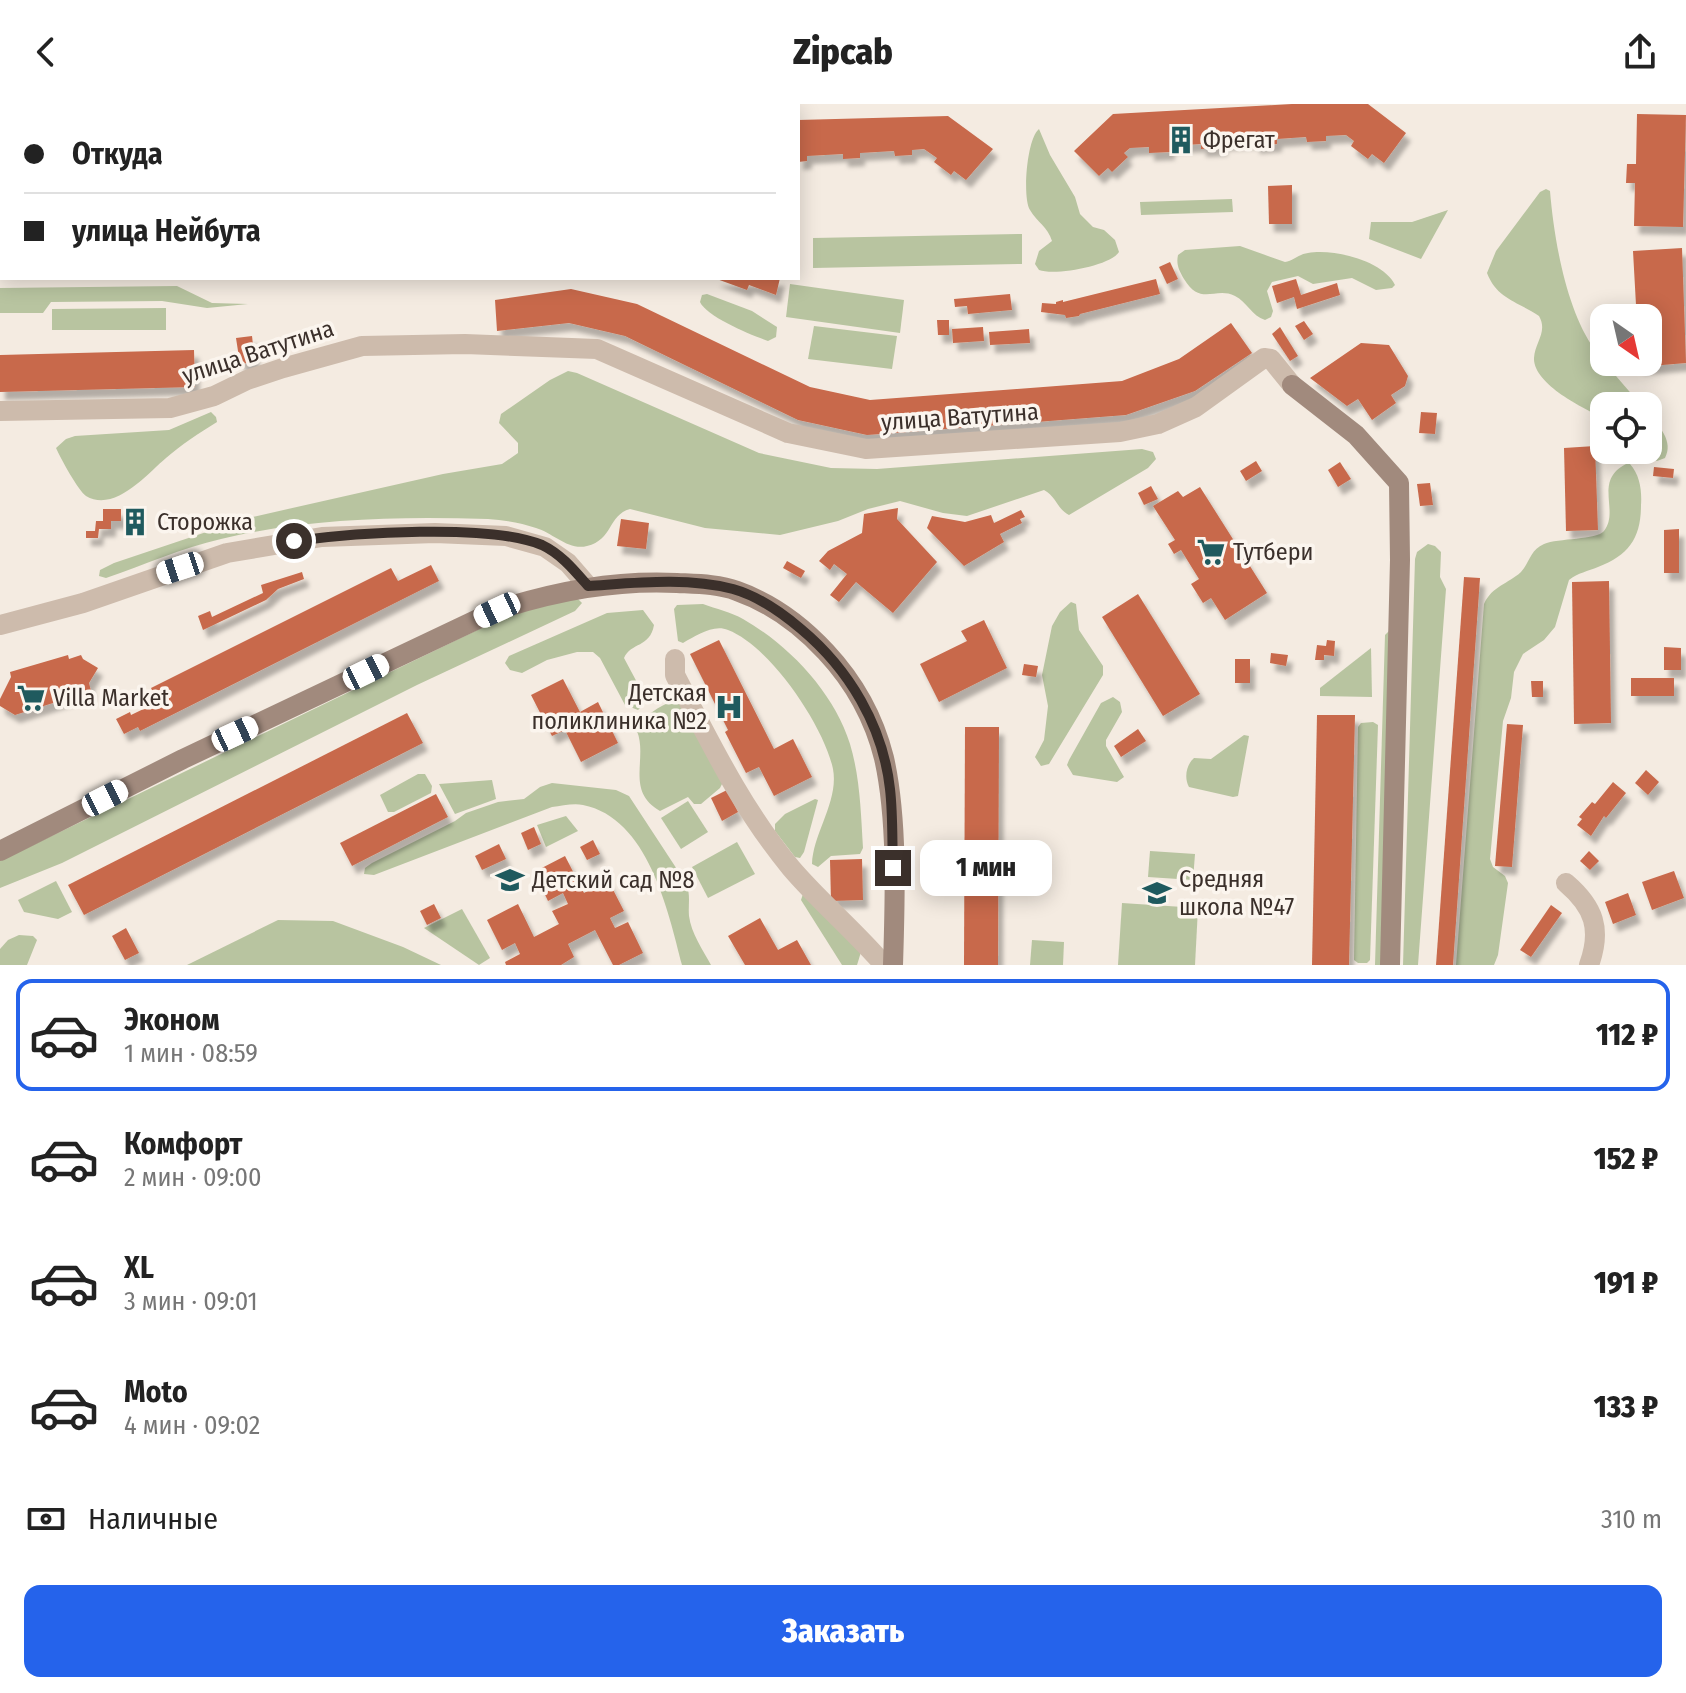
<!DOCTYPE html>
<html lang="ru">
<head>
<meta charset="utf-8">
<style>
	:root { --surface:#fff; --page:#f2f2f2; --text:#222; --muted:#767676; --line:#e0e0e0; --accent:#2563eb }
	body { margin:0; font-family:"Fira Sans Condensed",sans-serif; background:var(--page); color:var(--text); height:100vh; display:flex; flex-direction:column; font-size:30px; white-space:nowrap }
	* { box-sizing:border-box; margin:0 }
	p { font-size:26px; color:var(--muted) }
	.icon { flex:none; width:44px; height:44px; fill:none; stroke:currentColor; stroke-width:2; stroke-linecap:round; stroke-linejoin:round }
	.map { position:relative; height:861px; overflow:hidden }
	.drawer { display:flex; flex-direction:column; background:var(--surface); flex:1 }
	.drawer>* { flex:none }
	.top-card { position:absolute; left:0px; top:0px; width:800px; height:176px; box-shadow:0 4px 20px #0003; display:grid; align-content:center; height:176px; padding:0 24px; background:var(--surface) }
	.needle { width:52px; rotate:146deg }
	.controls { position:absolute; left:1590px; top:200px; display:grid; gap:16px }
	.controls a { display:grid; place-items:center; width:72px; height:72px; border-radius:16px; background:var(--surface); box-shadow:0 4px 20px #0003; font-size:40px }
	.end { position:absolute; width:36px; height:36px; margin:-18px; border:10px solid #3b302b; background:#fff; box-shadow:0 0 0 4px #fff }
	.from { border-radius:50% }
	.bubble { position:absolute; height:56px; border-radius:16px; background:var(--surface); box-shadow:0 4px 20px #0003; font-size:26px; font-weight:800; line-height:56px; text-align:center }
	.car { position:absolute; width:24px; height:48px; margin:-24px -12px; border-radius:10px; box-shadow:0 0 6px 2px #0007; background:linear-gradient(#fff 24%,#345 0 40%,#fff 0 76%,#345 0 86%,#fff 0) }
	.top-card b { display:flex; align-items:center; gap:28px; height:76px; font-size:30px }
	.top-card b+b { border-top:2px solid var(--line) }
	.top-card i { width:20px; height:20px; background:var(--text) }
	ul { padding:14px 0 0; list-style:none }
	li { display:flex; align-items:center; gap:24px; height:112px; margin:0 16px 12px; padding:0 8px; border:4px solid transparent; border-radius:16px }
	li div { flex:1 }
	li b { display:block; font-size:30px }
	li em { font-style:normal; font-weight:800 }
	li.selected { border-color:var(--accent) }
	li>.icon { width:72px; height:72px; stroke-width:1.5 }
	.pay { display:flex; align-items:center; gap:20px; height:88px; padding:0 24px; font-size:30px }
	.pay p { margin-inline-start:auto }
	.button { display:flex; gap:16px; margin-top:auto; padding:16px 24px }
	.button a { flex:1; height:92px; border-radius:16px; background:var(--accent); color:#fff; font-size:32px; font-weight:800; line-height:92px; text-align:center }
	header { display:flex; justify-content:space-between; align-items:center; height:104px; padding:0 24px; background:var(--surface); font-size:36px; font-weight:800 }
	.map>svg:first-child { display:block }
	.green { fill:#b8c4a0 }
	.building { fill:#c8694b; filter:url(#shadow) }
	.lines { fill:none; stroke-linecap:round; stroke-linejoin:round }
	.street { stroke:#cdbbac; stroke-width:20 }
	.secondary { stroke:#a18a7d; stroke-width:20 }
	.route { stroke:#3b302b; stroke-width:10 }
	.labels { text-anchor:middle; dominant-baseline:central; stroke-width:7; stroke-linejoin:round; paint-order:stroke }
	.poi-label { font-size:24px; fill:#3b302b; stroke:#fbf5ee; text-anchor:start }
	.street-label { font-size:24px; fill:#3b302b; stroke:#fbf5ee }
</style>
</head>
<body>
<header><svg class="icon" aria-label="back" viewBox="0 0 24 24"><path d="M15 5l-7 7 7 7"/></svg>Zipcab<svg class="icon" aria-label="share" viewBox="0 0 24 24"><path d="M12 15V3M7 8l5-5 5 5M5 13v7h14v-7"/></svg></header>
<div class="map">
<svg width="1686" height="861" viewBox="0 0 1686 861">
	<defs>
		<filter id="shadow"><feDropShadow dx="5" dy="8" stdDeviation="2" flood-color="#0004"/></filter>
	</defs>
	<rect width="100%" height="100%" fill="#f4ebe1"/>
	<g class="green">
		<path d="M1039 25 1050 51 1075 93 1080 110 1093 123 1104 126 1115 136 1119 148C1110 162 1055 172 1039 166L1035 160 1039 147 1052 137C1048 123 1037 118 1030 106 1022 93 1027 34 1039 25Z"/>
		<path d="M1546 85 1550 87C1554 135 1566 206 1595 246 1609 265 1626 283 1642 302H1604V314C1584 305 1533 280 1534 254 1535 238 1548 228 1539 212 1517 197 1497 195 1487 169L1496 147 1540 88Z"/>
		<path d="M1232 95 1233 108 1141 111 1140 98Z"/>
		<path d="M1448 106 1421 155 1369 135 1371 118H1412Z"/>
		<path d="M1022 130V160L813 164V134Z"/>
		<path d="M1240 142 1285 158C1293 157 1299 150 1308 149 1333 144 1384 157 1395 181L1392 184 1376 186 1352 174 1313 180 1298 172 1272 178 1267 187 1273 207 1271 213 1265 216C1252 212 1247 198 1235 192 1215 182 1201 203 1184 175 1179 166 1176 161 1178 151L1185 146Z"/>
		<path d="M790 180 904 196 900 229 786 213Z"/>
		<path d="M177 182 212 199 248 200 207 204 162 197 51 198 43 209H0V184Z"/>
		<path d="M707 190 752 207 777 223 776 233 768 237C751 231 707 213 700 198L702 191Z"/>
		<path d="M166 204V226H52V205Z"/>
		<path d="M814 222 897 232 892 265 808 255Z"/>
		<path d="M568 267 577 269 759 349 831 364 877 365 1142 345 1153 348 1156 355 1148 364 1069 411C1057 405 1056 392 1044 386L967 412 943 409 900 397 868 405 838 417 780 431 705 424 630 405C608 411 613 436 587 442 569 447 553 429 536 424 521 419 504 416 488 415 400 412 307 414 221 435 182 444 144 461 106 474L99 472 100 466 114 459 248 414 443 370 502 360 518 349V339L499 319 501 310 550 276Z"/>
		<path d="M211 308 216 313 217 318C199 329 181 341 166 354 147 370 115 409 86 392 78 386 61 355 56 344L66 335 75 332 169 326Z"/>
		<path d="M1648 309C1659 322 1674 337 1665 354L1657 357 1640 346H1648Z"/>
		<path d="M1626 360H1630C1640 371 1642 387 1641 401 1641 434 1629 451 1598 463 1588 467 1578 469 1569 476L1555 523 1544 536 1523 550 1514 568 1511 594 1503 617 1490 755 1493 763 1505 772 1508 779 1498 851 1494 861H1456L1484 500C1492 482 1508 480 1521 468 1530 458 1530 446 1544 440 1558 434 1597 436 1604 427 1620 407 1593 377 1626 360Z"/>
		<path d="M1428 440 1435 442 1441 448 1440 473 1446 485 1418 861H1403L1415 455 1417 448Z"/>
		<path d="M578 495 582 499 575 507 417 581 62 759 0 784V757L498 516 547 500Z"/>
		<path d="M1071 498 1076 500 1079 526 1103 562V571L1049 660 1041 662 1035 653 1044 636 1048 602 1042 571 1052 522 1060 508Z"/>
		<path d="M703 500C716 505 731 508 743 515 790 542 834 589 850 640 860 673 861 710 863 744L860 750 831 752 818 763 812 760C813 729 839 697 833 665 824 622 770 542 728 526 713 520 696 532 683 539L678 537 674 505 677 501Z"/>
		<path d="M643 506 654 521C650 544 631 538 624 554L647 597 638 606 625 601 600 554 593 548H577L547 556 522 569 510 566 505 559 509 552 607 509Z"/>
		<path d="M1390 526 1387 861H1375L1385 531Z"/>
		<path d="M1371 544 1372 593 1320 592V584Z"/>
		<path d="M1113 593 1120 598 1122 608 1106 636V642L1124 673 1117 678 1073 671 1067 661 1069 656 1101 599Z"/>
		<path d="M675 596 682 599 724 676 720 684 701 700H694L688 693 660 707C625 687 648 655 637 627 644 611 659 602 675 596Z"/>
		<path d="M1373 618 1378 621 1370 856 1367 859H1358L1354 856 1358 623 1361 619Z"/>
		<path d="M1244 631 1249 632 1238 692 1233 693 1189 683C1184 674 1186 661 1194 654L1211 655Z"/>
		<path d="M418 670H425L432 682 431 689 394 708H388L380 691Z"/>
		<path d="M492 676 496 695 455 710 439 680Z"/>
		<path d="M552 679 616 686 629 692 686 779C691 791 688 800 689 812 691 829 703 846 711 861H682C668 806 648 714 583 701 573 699 562 702 552 703L374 771 364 770 365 764 372 759 455 717 466 709 498 698 524 695 540 683Z"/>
		<path d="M815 695 818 696 804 748 800 754 795 753 775 727V720L785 710Z"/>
		<path d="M688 697 708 728 681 745 661 714Z"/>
		<path d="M566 712 578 727 546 743 537 721Z"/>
		<path d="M737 738 755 770 708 794 692 763Z"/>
		<path d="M1150 747 1195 750 1193 776 1148 773Z"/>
		<path d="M56 777 72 808 58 815 24 808 18 796Z"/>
		<path d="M803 790 861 848 857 861H842L801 796Z"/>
		<path d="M1122 799 1198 804 1195 861H1118Z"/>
		<path d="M462 805 490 854 479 861 424 824Z"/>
		<path d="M278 816 333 817 403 843 441 861H187Z"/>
		<path d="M19 831 33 832 37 836 27 861H0V845L8 836Z"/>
		<path d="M1032 836 1064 838 1063 861H1030Z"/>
	</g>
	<g class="building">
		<path d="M1292 0H1368L1406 29 1384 59 1372 50 1368 55 1351 42 1354 37 1346 31 1326 32V37L1307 38 1306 33 1277 35V40L1255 42 1254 37 1222 39 1223 44 1201 45V40L1170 42V48L1149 49V43L1130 44 1124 49 1128 53 1112 68 1108 64 1099 72 1074 47 1113 10Z"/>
		<path d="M1637 10 1686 11 1683 123 1634 122 1635 79H1626L1627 60H1636Z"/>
		<path d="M948 12 993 45 966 76 954 67 951 71 934 58 937 54 924 45 912 46V51L895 52 894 47 860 49V54L843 55V50L807 52V57L798 58V16Z"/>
		<path d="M1292 81V120H1269L1268 82Z"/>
		<path d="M1682 144 1686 259 1639 263V258H1648V214H1629V202L1636 201 1633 147Z"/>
		<path d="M1170 158 1178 175 1167 180 1159 163Z"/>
		<path d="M714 174H780L776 191 749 181 747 186Z"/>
		<path d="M1156 175 1160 190 1080 210 1079 212 1066 214 1065 211 1041 208 1042 199 1056 200V198L1063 196V198Z"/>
		<path d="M1296 175 1301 191 1337 179 1340 191 1297 205 1294 193 1277 199 1272 182Z"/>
		<path d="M571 185 637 200 810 283 870 296 1122 277 1179 255 1231 219 1252 249 1195 287 1126 311 867 331 798 316 625 232 569 219 497 227 495 196Z"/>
		<path d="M1010 190 1012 206 968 210 967 202 955 203 954 195Z"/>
		<path d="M937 216H949V231H938Z"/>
		<path d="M1304 217 1313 230 1304 236 1295 222Z"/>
		<path d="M983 223 984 237 953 239 952 225Z"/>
		<path d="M1280 223 1298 252 1290 257 1272 230Z"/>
		<path d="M1029 225 1030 239 990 241 989 228Z"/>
		<path d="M252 232 255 258 240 260 236 234Z"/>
		<path d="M1361 239 1389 241 1408 272 1405 282 1391 291 1396 299 1372 316 1358 295 1347 302 1310 274Z"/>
		<path d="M194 246 195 283 0 288V251Z"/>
		<path d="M1421 308 1437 309 1435 330 1419 329Z"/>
		<path d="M1595 342 1598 426 1566 427 1564 344Z"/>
		<path d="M1256 357 1262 367 1246 377 1240 367Z"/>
		<path d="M1340 358 1351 375 1338 383 1328 366Z"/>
		<path d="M1654 363 1674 365 1673 374 1653 372Z"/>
		<path d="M1430 379 1433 401 1420 402 1417 380Z"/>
		<path d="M1151 382 1158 395 1144 401 1138 389Z"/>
		<path d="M1200 383 1267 489 1225 516 1211 494 1203 499 1191 480 1199 475 1181 446 1174 450 1168 440 1175 436 1153 402 1178 387 1183 393Z"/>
		<path d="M898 404 897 415 937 458 893 509 856 478 839 498 830 491 847 470 834 460 830 466 819 457 828 447 862 429 864 410Z"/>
		<path d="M103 405H121V417H111V425H99L98 434H86V427H95L96 417H103Z"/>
		<path d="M1021 406 1025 413 1020 415 1022 419 1000 430 1004 438 964 462 927 424 932 412 965 418 991 411 994 419Z"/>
		<path d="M621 415 649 419 646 445 617 442Z"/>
		<path d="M1679 425V469H1664V426Z"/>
		<path d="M787 457 805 467 801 474 783 464Z"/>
		<path d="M431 461 439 477 140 627 138 623 124 630 116 615 130 608 131 611 158 598 151 584 391 464 398 477Z"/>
		<path d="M302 468 304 475 278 485 266 496 203 526 198 512 210 507 212 513 263 489 261 481Z"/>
		<path d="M1464 473 1480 474 1453 861H1436Z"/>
		<path d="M1609 477 1611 619 1574 620 1572 478Z"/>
		<path d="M1138 490 1200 590 1163 612 1102 513Z"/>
		<path d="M984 516 1007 564 939 598 920 560 967 537 961 527Z"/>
		<path d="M719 536 774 645 793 635 812 673 774 692 759 663 746 669 725 628 728 626 690 550Z"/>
		<path d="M1327 536 1335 537 1334 552 1324 551V556H1315L1317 541 1326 542Z"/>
		<path d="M1664 543 1681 544V566H1664Z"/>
		<path d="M1271 549 1288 551 1286 562 1270 559Z"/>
		<path d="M68 551 69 555 81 551 83 555 98 564 89 579 91 587 15 611 0 602V595L11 573 10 568Z"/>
		<rect x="1235" y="555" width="15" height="24"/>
		<path d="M1024 560 1038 562 1036 573 1022 571Z"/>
		<rect x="1631" y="574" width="43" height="18"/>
		<path d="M563 575 580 608 598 598 618 639 581 658 565 626 552 632 531 591Z"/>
		<path d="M1531 577H1543V593H1532Z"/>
		<path d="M407 609 423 639 84 811 68 781Z"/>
		<path d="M1317 611H1355L1349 861H1312Z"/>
		<path d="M1507 620 1523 621 1512 763 1495 762Z"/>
		<path d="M965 623H999L998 861H964Z"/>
		<path d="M1138 625 1146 637 1121 653 1114 642Z"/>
		<path d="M1646 666 1659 678 1648 691 1635 679Z"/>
		<path d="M1613 678 1626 689 1606 714 1604 712 1591 732 1577 721 1582 715 1579 713 1592 698 1595 700Z"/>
		<path d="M727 686 738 708 722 717 711 694Z"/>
		<path d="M436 690 448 713 352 762 340 739Z"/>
		<path d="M534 723 541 740 528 746 521 729Z"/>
		<path d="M593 736 600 750 587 756 580 743Z"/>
		<path d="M499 740 506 755 482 766 475 752Z"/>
		<path d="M1589 747 1599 757 1590 766 1580 757Z"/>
		<path d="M565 752 584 789 608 776 624 807 610 814 615 824 628 818 643 849 619 861H613L595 826 568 840 574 853 561 861H506L505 858 520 850 515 839 502 846 487 816 518 800 534 833 559 820 552 807 568 800 563 789 548 797 534 768Z"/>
		<path d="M862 755 863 796 831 797 830 756Z"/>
		<path d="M1674 767 1684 794 1652 806 1642 778Z"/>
		<path d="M1628 789 1636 811 1613 820 1605 798Z"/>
		<path d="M434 800 441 814 427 821 420 807Z"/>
		<path d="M1551 801 1562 809 1531 853 1520 846Z"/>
		<path d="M760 814 778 846 797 836 811 861H745L728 832Z"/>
		<path d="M126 824 139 849 125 856 112 832Z"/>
	</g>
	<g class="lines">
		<g class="street">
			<path d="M185 2 190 0"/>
			<path d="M0 99 2 97"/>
			<path d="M0 307 170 304 214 292 247 276 283 264 362 242 465 240 597 245 788 329 866 345 1120 328 1158 320 1196 303 1264 254 1271 255 1292 281"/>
			<path d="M0 521 83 499 227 449 322 433 435 429 506 432 545 443 568 459 588 482"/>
			<path d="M675 555V571C710 638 742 705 791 764 820 798 855 827 884 861"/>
			<path d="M1566 779C1594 803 1602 825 1589 861"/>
		</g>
		<g class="secondary">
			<path d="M1292 281 1356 331 1399 379 1400 456 1390 861"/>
			<path d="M0 747 183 655 497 506C557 487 614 476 677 479 697 480 718 480 737 487 771 499 802 522 826 548 854 578 874 614 884 654 898 716 895 797 893 861"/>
		</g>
	</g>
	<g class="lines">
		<path class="route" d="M294 437C353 429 488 419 542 441 561 450 574 466 588 482 635 479 686 473 733 485 758 492 781 508 801 525 849 565 883 622 890 685 893 711 892 738 893 764"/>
	</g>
	<defs>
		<symbol id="building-bare" viewBox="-9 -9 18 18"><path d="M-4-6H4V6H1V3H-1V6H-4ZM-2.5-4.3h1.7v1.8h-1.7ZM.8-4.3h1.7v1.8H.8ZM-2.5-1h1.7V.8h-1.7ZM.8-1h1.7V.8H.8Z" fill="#1f5a5e" stroke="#fbf5ee" stroke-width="2.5" paint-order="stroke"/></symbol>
		<symbol id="supermarket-bare" viewBox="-9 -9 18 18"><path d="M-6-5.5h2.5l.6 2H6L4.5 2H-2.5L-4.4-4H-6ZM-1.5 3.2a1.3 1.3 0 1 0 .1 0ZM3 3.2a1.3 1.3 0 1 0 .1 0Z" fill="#1f5a5e" stroke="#fbf5ee" stroke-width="2.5" paint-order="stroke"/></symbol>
		<symbol id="hospital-bare" viewBox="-9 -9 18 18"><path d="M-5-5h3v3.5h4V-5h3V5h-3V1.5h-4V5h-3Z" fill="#1f5a5e" stroke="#fbf5ee" stroke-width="2.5" paint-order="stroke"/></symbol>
		<symbol id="school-bare" viewBox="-9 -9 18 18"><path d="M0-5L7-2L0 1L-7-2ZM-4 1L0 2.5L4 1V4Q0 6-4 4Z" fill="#1f5a5e" stroke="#fbf5ee" stroke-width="2.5" paint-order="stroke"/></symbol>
	</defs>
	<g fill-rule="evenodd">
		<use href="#building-bare" x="1161" y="16" width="40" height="40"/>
		<use href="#building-bare" x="115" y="398" width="40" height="40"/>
		<use href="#supermarket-bare" x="1191" y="428" width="40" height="40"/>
		<use href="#supermarket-bare" x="11" y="574" width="40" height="40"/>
		<use href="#hospital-bare" x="709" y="583" width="40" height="40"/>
		<use href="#school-bare" x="490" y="756" width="40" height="40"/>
		<use href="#school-bare" x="1137" y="769" width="40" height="40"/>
	</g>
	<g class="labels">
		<g class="poi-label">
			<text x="1203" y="36">Фрегат</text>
			<text x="157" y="418">Сторожка</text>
			<text x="1233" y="448">Тутбери</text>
			<text x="707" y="589" text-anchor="end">Детская<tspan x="707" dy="28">поликлиника №2</tspan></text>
			<text x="53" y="594">Villa Market</text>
			<text x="1179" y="775">Средняя<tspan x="1179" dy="28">школа №47</tspan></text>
			<text x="532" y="776">Детский сад №8</text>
		</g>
		<g class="street-label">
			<text transform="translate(258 248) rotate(-18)">улица Ватутина</text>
			<text transform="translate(960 313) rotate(-4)">улица Ватутина</text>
		</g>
	</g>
</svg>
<div class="controls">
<a><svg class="needle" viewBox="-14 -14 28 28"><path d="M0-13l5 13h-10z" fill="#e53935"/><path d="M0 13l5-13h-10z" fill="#767676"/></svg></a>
<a><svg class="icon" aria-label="locate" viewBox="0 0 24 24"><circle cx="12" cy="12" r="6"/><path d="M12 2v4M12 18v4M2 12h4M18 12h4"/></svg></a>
</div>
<i class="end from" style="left:294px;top:437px"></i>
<i class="end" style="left:893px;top:764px"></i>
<div class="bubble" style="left:920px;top:736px;width:132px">1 мин</div>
<i class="car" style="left:180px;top:464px;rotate:252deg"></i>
<i class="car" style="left:497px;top:506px;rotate:245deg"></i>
<i class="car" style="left:366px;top:568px;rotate:64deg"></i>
<i class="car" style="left:235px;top:630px;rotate:65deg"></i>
<i class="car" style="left:105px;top:694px;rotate:63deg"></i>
<div class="top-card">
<b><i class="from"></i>Откуда</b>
<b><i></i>улица Нейбута</b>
</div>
</div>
<section class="drawer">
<ul>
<li class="selected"><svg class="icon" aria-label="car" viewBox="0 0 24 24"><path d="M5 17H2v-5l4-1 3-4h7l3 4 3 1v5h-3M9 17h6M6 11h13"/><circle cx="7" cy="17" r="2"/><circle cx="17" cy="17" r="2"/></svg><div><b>Эконом</b><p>1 мин · 08:59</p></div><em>112 ₽</em></li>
<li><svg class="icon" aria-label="car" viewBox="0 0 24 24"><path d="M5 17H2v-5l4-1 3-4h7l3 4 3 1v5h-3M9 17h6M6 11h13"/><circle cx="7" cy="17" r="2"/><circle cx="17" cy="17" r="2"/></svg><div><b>Комфорт</b><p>2 мин · 09:00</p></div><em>152 ₽</em></li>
<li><svg class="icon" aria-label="car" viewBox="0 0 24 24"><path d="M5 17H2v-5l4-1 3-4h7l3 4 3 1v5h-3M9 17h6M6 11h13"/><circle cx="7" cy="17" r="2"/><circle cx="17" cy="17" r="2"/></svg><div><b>XL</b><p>3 мин · 09:01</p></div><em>191 ₽</em></li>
<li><svg class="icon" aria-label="car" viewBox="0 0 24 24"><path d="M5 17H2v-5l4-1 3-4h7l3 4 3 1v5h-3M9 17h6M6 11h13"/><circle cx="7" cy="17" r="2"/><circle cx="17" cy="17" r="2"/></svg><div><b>Moto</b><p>4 мин · 09:02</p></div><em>133 ₽</em></li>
</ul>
<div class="pay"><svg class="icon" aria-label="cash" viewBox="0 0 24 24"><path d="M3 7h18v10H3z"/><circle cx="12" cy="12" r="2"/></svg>Наличные<p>310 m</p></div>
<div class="button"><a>Заказать</a></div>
</section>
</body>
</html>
